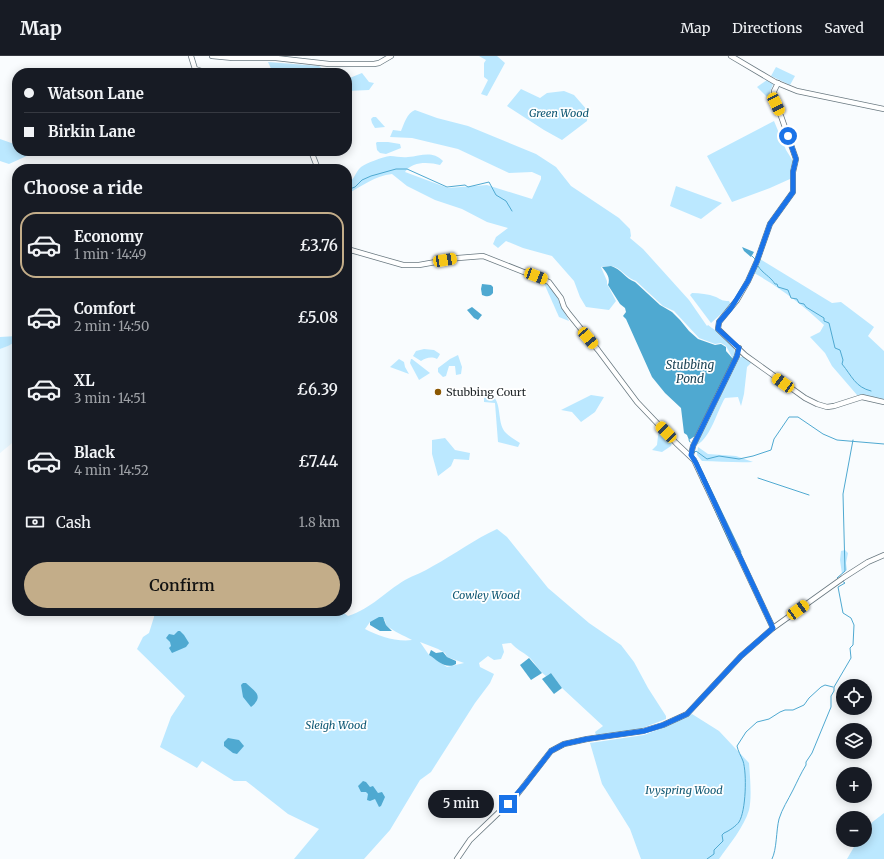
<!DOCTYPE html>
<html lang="en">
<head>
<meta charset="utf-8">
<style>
	:root { --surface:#171b24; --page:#20242c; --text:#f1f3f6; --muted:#9ea1a6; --line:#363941; --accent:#c3ad89 }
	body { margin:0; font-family:Merriweather,serif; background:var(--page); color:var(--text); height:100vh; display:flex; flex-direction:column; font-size:15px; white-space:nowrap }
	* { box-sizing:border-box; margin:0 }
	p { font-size:13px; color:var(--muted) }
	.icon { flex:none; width:22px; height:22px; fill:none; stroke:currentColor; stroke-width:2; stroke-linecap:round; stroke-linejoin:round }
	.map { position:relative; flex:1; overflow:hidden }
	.details { position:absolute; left:12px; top:108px; width:340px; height:452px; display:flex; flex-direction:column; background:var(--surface); border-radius:16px; box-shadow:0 2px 10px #0003 }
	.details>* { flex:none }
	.guide { position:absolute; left:12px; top:12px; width:340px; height:88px; border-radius:16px; box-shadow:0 2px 10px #0003; display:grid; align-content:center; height:88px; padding:0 12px; background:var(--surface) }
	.controls { position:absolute; left:836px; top:623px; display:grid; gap:8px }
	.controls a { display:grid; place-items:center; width:36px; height:36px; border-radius:50%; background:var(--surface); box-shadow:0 2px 10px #0003; font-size:20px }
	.end { position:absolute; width:18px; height:18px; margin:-9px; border:5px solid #1a73e8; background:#fff; box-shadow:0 0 0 2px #fff }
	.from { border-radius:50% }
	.bubble { position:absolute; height:28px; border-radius:14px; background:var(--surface); box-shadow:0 2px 10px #0003; font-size:13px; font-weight:600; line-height:28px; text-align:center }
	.car { position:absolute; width:12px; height:24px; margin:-12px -6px; border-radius:5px; box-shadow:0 0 3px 1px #0007; background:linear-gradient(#f5c518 24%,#345 0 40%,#f5c518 0 76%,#345 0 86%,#f5c518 0) }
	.guide b { display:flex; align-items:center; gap:14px; height:38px; font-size:15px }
	.guide b+b { border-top:1px solid var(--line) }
	.guide i { width:10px; height:10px; background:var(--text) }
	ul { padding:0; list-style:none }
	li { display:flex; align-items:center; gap:12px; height:66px; margin:0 8px 6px; padding:0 4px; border:2px solid transparent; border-radius:16px }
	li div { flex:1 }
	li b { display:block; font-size:15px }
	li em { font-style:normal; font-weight:600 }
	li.selected { border-color:var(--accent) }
	li>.icon { width:36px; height:36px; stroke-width:1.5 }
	h2 { padding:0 12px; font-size:18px; line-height:48px }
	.pay { display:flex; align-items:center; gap:10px; height:44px; padding:0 12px; font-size:15px }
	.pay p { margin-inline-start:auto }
	.primary-button { display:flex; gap:8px; margin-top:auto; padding:8px 12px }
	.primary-button a { flex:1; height:46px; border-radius:24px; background:var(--accent); color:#111; font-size:16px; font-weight:600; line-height:46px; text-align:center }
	header { display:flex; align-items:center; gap:24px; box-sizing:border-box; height:56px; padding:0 20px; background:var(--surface); border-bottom:1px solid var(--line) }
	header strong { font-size:19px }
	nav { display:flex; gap:22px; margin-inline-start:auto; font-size:14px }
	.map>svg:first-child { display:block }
	.built { fill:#e8f7ff }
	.green { fill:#bbe8ff; fill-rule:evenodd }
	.water { fill:#4fa9d1 }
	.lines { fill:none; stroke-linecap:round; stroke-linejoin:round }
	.stream { stroke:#4fa9d1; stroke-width:1 }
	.minor-casing { stroke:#6a7981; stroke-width:6 }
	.minor { stroke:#fff; stroke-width:4.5 }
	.route { stroke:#1a73e8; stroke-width:5 }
	.poi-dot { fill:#8b5803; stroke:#fff; stroke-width:1.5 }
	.labels { text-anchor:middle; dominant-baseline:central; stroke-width:3.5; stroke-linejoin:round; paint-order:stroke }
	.park-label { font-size:11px; font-style:italic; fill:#0f5874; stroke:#fff }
	.poi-label { font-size:11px; fill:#1e2427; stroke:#fff; text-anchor:start }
	.water-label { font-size:12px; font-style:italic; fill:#1f4658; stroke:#fff }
</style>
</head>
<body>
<header>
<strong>Map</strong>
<nav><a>Map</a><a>Directions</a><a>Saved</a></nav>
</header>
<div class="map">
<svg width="884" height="803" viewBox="0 0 884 803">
	<rect width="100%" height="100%" fill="#f9fcfe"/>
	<path class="built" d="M17 285V383L0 397V293L8 290Z"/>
	<g class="green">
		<path d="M479 0H497L505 7 487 40 481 38 488 24 484 21V7L486 4Z"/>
		<path d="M268 6 319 10 328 17H273Z"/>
		<path d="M776 11 795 20 790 29 771 20Z"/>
		<path d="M362 17 369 26 374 27 369 34 347 35V23Z"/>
		<path d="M767 24 773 28 768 42 757 31Z"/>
		<path d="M521 33 540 42 547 37 564 35 574 39 588 55 587 65 562 84 544 74 507 50Z"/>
		<path d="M415 54 437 62 468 70 536 98 556 111 571 130 619 162 630 173 631 180 630 182 643 193 689 244 707 270 708 269C718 277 742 289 733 303L726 290 721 287 715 288 699 282 674 255 663 250 636 225C620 219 621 206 601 211L607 225V228L616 245 609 254 586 251 580 241 574 225 552 200 523 192 506 185 498 192 493 188 496 181 508 172 487 166 462 153 435 144 407 130 392 118C375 120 362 130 347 138V127C355 124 355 116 361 111 366 107 383 101 390 100 396 100 402 102 408 101 421 100 432 94 443 105L440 109C429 106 412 105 405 116L448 132 487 129 532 143 541 123V120L532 116 509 117 458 93 412 82 390 81 393 74 401 75C404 68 407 57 415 54Z"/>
		<path d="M373 61H376L385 71 375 72 372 67 371 63Z"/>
		<path d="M774 65 786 94 793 105 791 111 790 123 770 132 732 146 707 100Z"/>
		<path d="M0 83 17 89V95H29L31 98 9 108 0 105Z"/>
		<path d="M377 86H388L400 88 401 92 386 98 380 97 377 94 376 87Z"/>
		<path d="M676 130 722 147 701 163 670 150Z"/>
		<path d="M760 203 832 247 841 246 874 271 868 280 884 295V344L857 339 832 310 825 297 810 281 820 276 824 269C803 249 779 231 754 217Z"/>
		<path d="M543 225 551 229 569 265 559 261Z"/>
		<path d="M692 237C700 237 708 238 716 241 722 244 722 245 729 245L731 249 711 267 690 239Z"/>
		<path d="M17 280V285L8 290 0 293V281Z"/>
		<path d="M424 293 434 294 440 298 439 300 437 303C431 300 426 302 421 305L413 300 416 295Z"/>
		<path d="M458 299 462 311 461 318 456 319 455 310H449L446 320 443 321 438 316V312L450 303Z"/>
		<path d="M745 300 751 307 747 311 744 338 741 350 738 341 725 342C717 355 711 381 697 389L696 386 737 302Z"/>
		<path d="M399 303 404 306 405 311 409 318 390 311Z"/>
		<path d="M411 303H412L430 317 419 324 410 307Z"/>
		<path d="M591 339 604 341 595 356 581 366 572 356 561 354Z"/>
		<path d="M484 341H494C502 351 497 368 506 377 510 381 515 384 520 387L518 391 498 386 495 347 484 346Z"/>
		<path d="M659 371 672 386 671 390 662 396 652 394 657 389Z"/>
		<path d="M445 382 455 394 470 397 469 404 454 403 451 410 438 420 432 398V384Z"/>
		<path d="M698 391 708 398 736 400 753 406C736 407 719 405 702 405L697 399Z"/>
		<path d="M497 473 507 481 548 532 589 567 621 589 634 606 648 632 666 660V663L640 673 596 679 595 676 603 670 562 632 551 617 546 620C539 615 535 607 529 601 523 596 516 593 511 587L502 588 504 596 501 603 494 604 488 600 479 607 480 611 494 618 490 627 475 647 431 716 420 724 390 774 364 803H294L319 773 288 758 246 725H234L202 705 197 712 160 691 171 661 185 640 137 593 143 581 149 577 154 561 155 555H341L348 560C372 552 385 536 405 524 414 519 424 516 433 510 455 498 475 483 497 473ZM385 564 386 569C394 576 403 579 412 584 396 586 378 580 365 573L370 566ZM420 586 438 593 445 597 447 601 464 607 447 611 429 599Z"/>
		<path d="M845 494 848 497 846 507 847 514 842 518 840 504 841 495Z"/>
		<path d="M692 658 719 675 749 707C750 720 752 742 749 754 744 771 729 789 719 803H641L630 773 602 728 590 687 644 679 662 672Z"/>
		<path d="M884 757V803H847L858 784H865C865 769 873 766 884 757Z"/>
	</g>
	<g class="water">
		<path d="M742 191 754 196 751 201 744 195Z"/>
		<path d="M611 210C621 213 626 223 635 226L660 249 672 256 680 264 689 275 698 283 715 289 721 288 726 291V295L733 303 695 380 689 384 687 379 684 377 681 352 665 337 652 321 626 263 623 260 626 256 625 252 620 248 608 229C611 222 606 216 602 211Z"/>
		<path d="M482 228 491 229 493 231V237C490 241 487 241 482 239L481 233Z"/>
		<path d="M472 251 482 259 478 264 474 262 467 254Z"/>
		<path d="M379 561H383L386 569 392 575H380L370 569V566Z"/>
		<path d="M178 575H180L184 579 189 587 186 591 172 597 169 592 171 590 170 586 166 582 169 578 174 579Z"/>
		<path d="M431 594 436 597 443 596 447 601 456 605V608C446 614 437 604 429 599Z"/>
		<path d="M529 602 542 617 531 624 520 609Z"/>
		<path d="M551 617 562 632 554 638 542 623Z"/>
		<path d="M243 627H246C254 635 265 640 251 651L243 641 241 629Z"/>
		<path d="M228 682 239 684 244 690 237 698 233 697 224 690V686Z"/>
		<path d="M363 725 366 726 370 731 373 730 378 737 382 736 385 741 381 750 379 751 375 743 370 745 367 744 368 738 366 736H361L358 730Z"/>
	</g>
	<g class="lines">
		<g class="stream">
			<path d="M347 134 355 131 362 124 371 120 396 113H407L447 131 465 129 468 131 489 126 496 139 506 145 512 155"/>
			<path d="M752 200 755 203"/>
			<path d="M758 210C763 218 770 220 775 228H777L778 231 788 234 791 242 797 243 799 247 804 248 806 251 824 262V265L829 267 835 292 840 294 843 304 842 308C852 320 855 331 871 335"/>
			<path d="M689 384 690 386"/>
			<path d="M693 398 696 395 707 403 719 400 739 403 753 400 771 394 774 383 789 361H798L823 378 837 384 884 388"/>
			<path d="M702 415 741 496"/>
			<path d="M758 422 809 439"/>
			<path d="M701 425 706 434"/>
			<path d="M713 450 733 494"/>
			<path d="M839 523 837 522 845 515 843 438 853 384"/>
			<path d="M707 803 714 798V794L723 785 722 779 724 777C729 775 736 770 739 766 746 755 747 717 743 705 741 700 738 695 737 690L746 676 757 666 769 663 780 656 785 654H793L804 649 809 642 821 631 825 629 833 631"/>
			<path d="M772 803C777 793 776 775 779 763 782 753 788 744 793 734 797 726 801 717 806 709V706L812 697 831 651V640L834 635V631L851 602 850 592 853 589 854 569 851 562 843 557 838 531 845 527 841 524"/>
		</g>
		<defs>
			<g id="minor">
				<path d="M191 0 195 13 208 17"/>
				<path d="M212 0 233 2H276L329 8H374L379 7 391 0"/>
				<path d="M731 0 775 26 797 35 884 53"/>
				<path d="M778 27 774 35 775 48 781 60 796 103 793 116V136L770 168 757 205 748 225 737 244 719 266 718 273 745 299 805 342 817 348 827 351 834 350 862 341 884 346"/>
				<path d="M311 95 318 113"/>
				<path d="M347 193 403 209H419L458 202 483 200 549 226 561 242 564 251 569 258 598 294 637 346 676 387 694 404 773 572"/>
				<path d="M691 399 693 390 737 300 739 292"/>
				<path d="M457 803 470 784 516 740 551 695 564 688 587 683 643 675 663 669 687 658 741 600 773 572 843 522 868 506 884 499"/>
			</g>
		</defs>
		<use href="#minor" class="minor-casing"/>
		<use href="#minor" class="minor"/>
	</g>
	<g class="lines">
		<path class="route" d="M508 748 524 730 551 695 564 688 587 683 644 675 663 669 687 658 741 600 773 572 696 407 691 399 693 390 737 300 739 292 718 273 719 266 731 252 748 225 757 205 770 168 793 136V116L796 103 788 80"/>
	</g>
	<circle class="poi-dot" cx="438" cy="336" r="4"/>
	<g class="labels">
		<g class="park-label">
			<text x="559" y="57">Green Wood</text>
			<text x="486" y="539">Cowley Wood</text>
			<text x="336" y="669">Sleigh Wood</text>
			<text x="684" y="734">Ivyspring Wood</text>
		</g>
		<g class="poi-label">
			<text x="446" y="336">Stubbing Court</text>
		</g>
		<g class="water-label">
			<text x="690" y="308">Stubbing<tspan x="690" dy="14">Pond</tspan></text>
		</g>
	</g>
</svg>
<div class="controls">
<a><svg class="icon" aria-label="locate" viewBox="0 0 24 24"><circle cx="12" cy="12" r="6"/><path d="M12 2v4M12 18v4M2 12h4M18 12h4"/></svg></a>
<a><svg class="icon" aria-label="layers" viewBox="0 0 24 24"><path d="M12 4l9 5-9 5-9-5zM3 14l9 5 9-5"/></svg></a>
<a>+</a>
<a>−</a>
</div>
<i class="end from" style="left:788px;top:80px"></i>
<i class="end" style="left:508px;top:748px"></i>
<div class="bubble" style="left:428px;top:734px;width:66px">5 min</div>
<i class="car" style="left:776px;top:48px;rotate:154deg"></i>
<i class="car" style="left:445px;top:204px;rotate:80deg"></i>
<i class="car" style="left:536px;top:220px;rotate:111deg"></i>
<i class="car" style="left:588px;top:282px;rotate:140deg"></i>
<i class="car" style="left:783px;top:327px;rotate:305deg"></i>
<i class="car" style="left:666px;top:376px;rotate:316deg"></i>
<i class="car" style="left:798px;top:554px;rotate:54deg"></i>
<div class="guide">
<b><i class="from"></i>Watson Lane</b>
<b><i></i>Birkin Lane</b>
</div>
<section class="details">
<h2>Choose a ride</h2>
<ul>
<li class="selected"><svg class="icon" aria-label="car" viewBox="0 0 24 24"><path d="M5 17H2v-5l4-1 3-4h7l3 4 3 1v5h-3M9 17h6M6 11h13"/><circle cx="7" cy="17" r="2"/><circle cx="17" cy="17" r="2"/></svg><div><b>Economy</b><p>1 min · 14:49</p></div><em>£3.76</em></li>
<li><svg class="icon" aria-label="car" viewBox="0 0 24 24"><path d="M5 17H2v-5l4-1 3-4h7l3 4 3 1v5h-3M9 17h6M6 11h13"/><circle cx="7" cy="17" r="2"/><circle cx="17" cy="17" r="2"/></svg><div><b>Comfort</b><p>2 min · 14:50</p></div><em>£5.08</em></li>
<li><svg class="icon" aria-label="car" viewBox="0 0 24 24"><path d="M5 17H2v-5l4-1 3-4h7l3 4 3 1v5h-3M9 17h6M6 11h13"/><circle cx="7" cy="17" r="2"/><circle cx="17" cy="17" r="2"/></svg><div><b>XL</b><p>3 min · 14:51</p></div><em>£6.39</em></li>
<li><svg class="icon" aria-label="car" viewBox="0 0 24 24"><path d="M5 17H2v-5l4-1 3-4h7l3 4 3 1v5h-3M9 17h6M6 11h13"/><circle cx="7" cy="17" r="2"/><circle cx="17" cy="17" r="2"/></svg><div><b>Black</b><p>4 min · 14:52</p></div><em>£7.44</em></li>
</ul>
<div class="pay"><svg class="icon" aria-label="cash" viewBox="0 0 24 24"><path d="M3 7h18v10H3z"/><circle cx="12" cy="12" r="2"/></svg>Cash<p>1.8 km</p></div>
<div class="primary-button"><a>Confirm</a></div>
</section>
</div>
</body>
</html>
